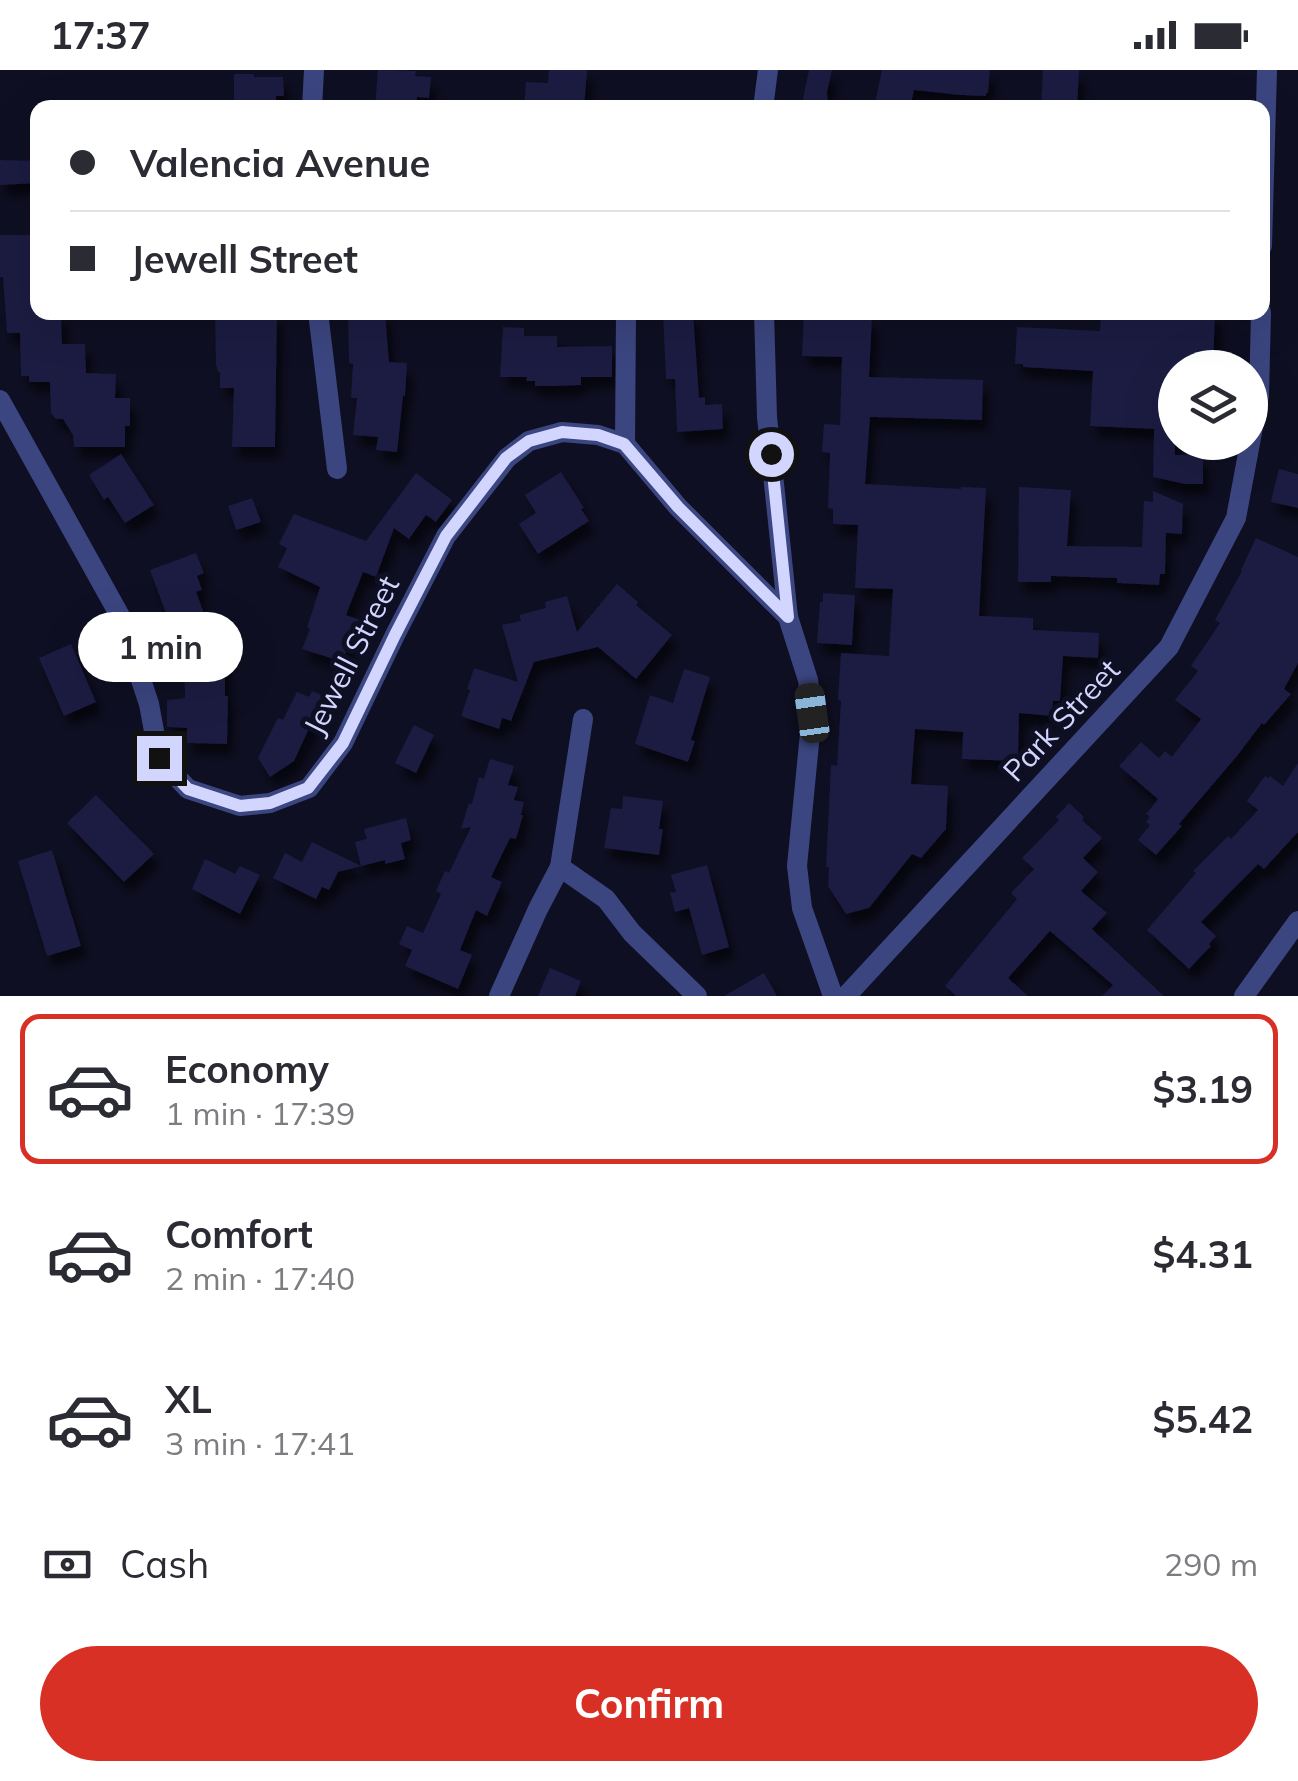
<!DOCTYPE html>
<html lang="en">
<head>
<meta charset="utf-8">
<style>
	:root { --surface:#fff; --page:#f7f7f7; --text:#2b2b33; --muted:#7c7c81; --line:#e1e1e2; --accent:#d93025 }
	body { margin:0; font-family:Mulish,sans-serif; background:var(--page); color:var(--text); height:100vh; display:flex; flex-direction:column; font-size:38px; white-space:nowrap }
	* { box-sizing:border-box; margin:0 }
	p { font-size:32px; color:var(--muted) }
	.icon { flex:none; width:55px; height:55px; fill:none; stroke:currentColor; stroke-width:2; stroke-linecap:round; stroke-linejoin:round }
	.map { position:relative; height:926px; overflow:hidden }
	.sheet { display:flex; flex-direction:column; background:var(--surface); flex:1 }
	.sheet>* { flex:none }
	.hud { position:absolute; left:30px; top:30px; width:1240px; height:220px; border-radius:20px; box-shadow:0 10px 40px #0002; display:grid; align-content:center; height:220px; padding:0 40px; background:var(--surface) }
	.buttons { position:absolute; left:1158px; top:280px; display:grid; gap:20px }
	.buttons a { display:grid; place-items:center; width:110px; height:110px; border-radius:50%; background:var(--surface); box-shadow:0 10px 40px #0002; font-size:50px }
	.end { position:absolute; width:45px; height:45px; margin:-22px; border:12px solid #d2d5fe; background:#111; box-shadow:0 0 0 5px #111 }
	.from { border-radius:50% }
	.bubble { position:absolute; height:70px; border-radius:35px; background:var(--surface); box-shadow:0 10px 40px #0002; font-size:32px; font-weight:700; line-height:70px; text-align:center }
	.car { position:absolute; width:30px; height:60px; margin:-30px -15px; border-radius:12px; box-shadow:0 0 8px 2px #0007; background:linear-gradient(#222 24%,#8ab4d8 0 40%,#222 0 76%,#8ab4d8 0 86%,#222 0) }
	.hud b { display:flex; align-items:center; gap:35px; height:95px; font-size:38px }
	.hud b+b { border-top:2px solid var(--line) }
	.hud i { width:25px; height:25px; background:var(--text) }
	ul { padding:18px 0 0; list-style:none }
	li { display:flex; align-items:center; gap:30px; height:150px; margin:0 20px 15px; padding:0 20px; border:5px solid transparent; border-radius:20px }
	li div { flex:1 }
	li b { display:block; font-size:38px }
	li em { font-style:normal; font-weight:700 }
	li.current { border-color:var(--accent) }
	li>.icon { width:90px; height:90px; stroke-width:1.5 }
	.pay { display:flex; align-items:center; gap:25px; height:110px; padding:0 40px; font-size:38px }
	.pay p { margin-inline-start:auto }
	.button { display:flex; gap:20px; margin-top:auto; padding:20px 40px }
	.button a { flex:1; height:115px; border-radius:60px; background:var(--accent); color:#fff; font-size:40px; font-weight:700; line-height:115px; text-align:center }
	.status { display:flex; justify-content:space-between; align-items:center; height:70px; padding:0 50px; background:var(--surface); direction:ltr }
	.status svg { height:28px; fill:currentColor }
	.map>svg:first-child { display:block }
	.building { fill:#1c1b43; filter:url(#shadow) }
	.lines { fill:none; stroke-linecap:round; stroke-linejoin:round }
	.street { stroke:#3b4680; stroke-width:20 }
	.route { stroke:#d2d5fe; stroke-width:12 }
	.labels { text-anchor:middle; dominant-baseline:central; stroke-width:10; stroke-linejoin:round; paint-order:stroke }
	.street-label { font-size:30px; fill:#d2d5fe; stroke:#0f0f23 }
</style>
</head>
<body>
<div class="status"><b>17:37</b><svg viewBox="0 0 49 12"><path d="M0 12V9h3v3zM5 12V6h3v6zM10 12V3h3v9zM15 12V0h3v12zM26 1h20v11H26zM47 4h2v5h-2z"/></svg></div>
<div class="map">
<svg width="1298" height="926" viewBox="0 0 1298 926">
	<defs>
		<filter id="shadow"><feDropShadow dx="6" dy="11" stdDeviation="5" flood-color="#0009"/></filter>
	</defs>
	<rect width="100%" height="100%" fill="#0f0f23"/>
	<g class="building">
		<path d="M378 0 416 1 415 6 431 7 429 28 417 27 416 38H375Z"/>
		<path d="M549 0H587L584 38H524L526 12 548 13Z"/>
		<path d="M809 0H832L827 22 828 38H801Z"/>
		<path d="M882 0H990L988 23H986V26L960 25 914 20 910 38H874Z"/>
		<path d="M1043 0H1079L1077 38H1041Z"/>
		<path d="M234 4H254V7H283L284 26H276V37L234 38Z"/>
		<path d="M0 90 38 91V113L0 115Z"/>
		<path d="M0 165H36L38 242H61L62 274H85L86 303 116 304 115 328H130V356H125V377H74L73 365 63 349H56L51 343 50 312H29V306H21L20 263H7L3 207H0Z"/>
		<path d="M215 242H277L275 377H232L234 318H220V302H218L216 294Z"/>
		<path d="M348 242H385L389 292 407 293 405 326H403L397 382 376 380 378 367 353 365 357 328H351L353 294 349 293Z"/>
		<path d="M663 242H693L699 328 705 327V335L722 334 723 359 677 362 675 309H666Z"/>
		<path d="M1101 242H1215L1213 298H1175V385H1203V414H1185L1153 407 1154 359 1090 356 1093 301 1023 297V294H1015L1017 257 1100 261Z"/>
		<path d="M804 244 872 247 869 307 983 310 982 350 870 347 865 414 961 419V417L986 418 979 546 1033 548V560L1099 563 1098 588 1063 586 1060 631H1053L1052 646 1019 643 1018 688H1015V691L962 689 963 662 915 659 911 714 948 716 946 759 921 788 912 784 869 838 846 844 828 816 829 797H826L831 695 837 696 841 631 838 630 841 583 889 586 893 519 855 518 858 455 833 454V439L828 438 830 383 822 382 824 354 840 355 842 287 802 286Z"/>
		<path d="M503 257 524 258V266H557V277L612 276V307H581V315L554 316H535V311H526L527 307H500Z"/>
		<path d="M121 384 154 435 125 453 108 427 104 430 89 405Z"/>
		<path d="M1279 399 1298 404V438L1271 432Z"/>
		<path d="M561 402 584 438 581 439 589 451 538 484 519 454 536 443 525 425Z"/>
		<path d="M416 403 452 430 436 452 426 445 409 469 394 458 376 507 363 502 346 545 360 550 354 569 351 567 343 592 302 579 310 559 307 558 320 517 278 497 287 478 279 474 294 444 366 471Z"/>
		<path d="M1019 417 1071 420 1067 476 1142 477 1144 431 1153 432V421L1183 434 1182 464 1166 463 1165 504H1160L1159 515 1117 513V508L1051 506V512H1018Z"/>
		<path d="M252 428 261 452 236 460 228 436Z"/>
		<path d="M1256 468 1298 487V593L1284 619 1291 624 1264 655 1262 653 1237 686 1179 754 1182 756 1156 785 1138 770 1150 755 1146 752 1150 747 1146 744 1158 729 1119 696 1141 672 1159 688 1165 681 1172 687 1201 649 1175 630 1198 601 1191 596 1220 553 1215 550 1242 501 1241 500Z"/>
		<path d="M196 483 204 503 197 506 202 520 196 522 205 546 197 567 225 580V626H228L227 674 187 673V658L167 657V630L185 628 184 586 168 585 169 551 150 500Z"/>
		<path d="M617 514 638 532 636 535 672 565 636 609 598 577 534 592 511 651 502 648 499 659 461 646 470 620 467 619 474 598 518 612 502 555 521 551 519 545 546 538 545 532 567 526 577 562Z"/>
		<path d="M823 523 855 525 852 575 817 573 820 532H823Z"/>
		<path d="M71 574 96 632 64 646 39 588Z"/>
		<path d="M684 599 710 607 691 670 695 671 688 692 635 674 650 625 673 633Z"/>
		<path d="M312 621 329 628 318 652 313 650 294 691 270 707 258 688 278 648 283 650 297 622 309 627Z"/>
		<path d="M414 655 434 665 416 703 395 693Z"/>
		<path d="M490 689 514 696 508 715 518 717 514 730 524 732 521 745H523L516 769 510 768 491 807 502 812 487 846 476 840 460 880 472 885 458 919 405 896 412 880 399 874 407 856 423 863 441 824 436 821 445 801 449 803 471 757 461 759 469 733 472 734 479 707 484 709Z"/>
		<path d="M1298 693V762L1264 799 1258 794 1201 852 1216 866 1209 874 1211 876 1189 899 1147 860 1196 803 1193 801 1228 766 1231 769 1258 740 1247 731 1265 706 1268 708 1270 706 1283 716Z"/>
		<path d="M96 725 154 784 124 812 67 753Z"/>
		<path d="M623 726 663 731 659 759H663L659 785 604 778 611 738 622 739Z"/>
		<path d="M1069 733 1084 747 1082 750 1102 768 1083 788 1098 802 1081 821 1107 843 1092 859 1164 926H1102L1113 915 1050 861 1008 908 1028 926H956L945 916 1017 829 1011 823 1034 799 1022 788 1059 750 1056 747Z"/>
		<path d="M406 748 411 770 401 773 405 789 385 794V790L338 802 329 820 322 817 316 829 273 808 285 783 302 792 312 772 361 796 355 772 367 769 364 759Z"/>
		<path d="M52 780 81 876 47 886 18 791Z"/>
		<path d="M205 789 235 804 240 796 260 805 240 844 192 819Z"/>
		<path d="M707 795 729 877 702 885 689 838 675 842 670 823 676 822 671 805Z"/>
		<path d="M550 898 581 911 575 926H538Z"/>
		<path d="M764 903 777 926H724Z"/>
	</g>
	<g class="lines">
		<g class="street">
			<path d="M312 38 314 0"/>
			<path d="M763 38 768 0"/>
			<path d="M1262 176 1267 0"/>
			<path d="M318 242 337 399"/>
			<path d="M764 242 767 347 788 547"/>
			<path d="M0 330 120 546 149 634 159 688 188 719 240 736 270 733 309 718 343 673 395 565 446 466 507 388 529 371 562 362 598 365 625 374 678 437 788 547 808 610 812 643 797 796 802 838 833 926"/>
			<path d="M625 374 626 242"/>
			<path d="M560 797 583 649"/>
			<path d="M499 926 538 839 560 797 606 829 632 863 697 926"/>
			<path d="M846 926 1169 577 1236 448 1259 325 1261 242"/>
			<path d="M1244 926 1298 851"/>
		</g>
	</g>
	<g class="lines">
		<path class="route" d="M159 688 188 719 240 736 270 733 308 718 343 673 395 565 446 466 506 388 529 371 562 362 598 365 624 374 678 437 788 547 771 384"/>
	</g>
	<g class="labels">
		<g class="street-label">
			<text transform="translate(351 585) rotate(-63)">Jewell Street</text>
			<text transform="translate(1061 650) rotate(-47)">Park Street</text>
		</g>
	</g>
</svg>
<div class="buttons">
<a><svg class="icon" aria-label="layers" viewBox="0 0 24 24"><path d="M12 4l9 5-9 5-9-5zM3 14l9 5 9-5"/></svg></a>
</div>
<i class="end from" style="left:771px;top:384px"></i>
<i class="end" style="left:159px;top:688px"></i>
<div class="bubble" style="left:78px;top:542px;width:165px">1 min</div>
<i class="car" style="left:812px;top:643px;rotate:352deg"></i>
<div class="hud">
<b><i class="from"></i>Valencia Avenue</b>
<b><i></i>Jewell Street</b>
</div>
</div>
<section class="sheet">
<ul>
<li class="current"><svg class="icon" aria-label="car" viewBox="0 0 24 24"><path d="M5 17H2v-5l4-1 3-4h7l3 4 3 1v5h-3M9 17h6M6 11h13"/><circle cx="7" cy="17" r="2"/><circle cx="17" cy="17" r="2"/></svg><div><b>Economy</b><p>1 min · 17:39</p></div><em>$3.19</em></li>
<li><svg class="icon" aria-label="car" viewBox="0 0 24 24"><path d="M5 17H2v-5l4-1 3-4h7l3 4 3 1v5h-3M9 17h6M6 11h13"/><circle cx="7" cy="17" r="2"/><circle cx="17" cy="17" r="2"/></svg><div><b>Comfort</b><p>2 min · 17:40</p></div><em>$4.31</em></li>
<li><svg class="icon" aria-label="car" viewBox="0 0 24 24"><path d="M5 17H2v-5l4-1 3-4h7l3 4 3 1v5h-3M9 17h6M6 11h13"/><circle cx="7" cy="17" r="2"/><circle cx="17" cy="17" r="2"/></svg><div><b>XL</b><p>3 min · 17:41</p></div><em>$5.42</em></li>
</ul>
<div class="pay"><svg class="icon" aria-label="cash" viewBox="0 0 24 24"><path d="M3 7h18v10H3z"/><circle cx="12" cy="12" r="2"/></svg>Cash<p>290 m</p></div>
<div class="button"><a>Confirm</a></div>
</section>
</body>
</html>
